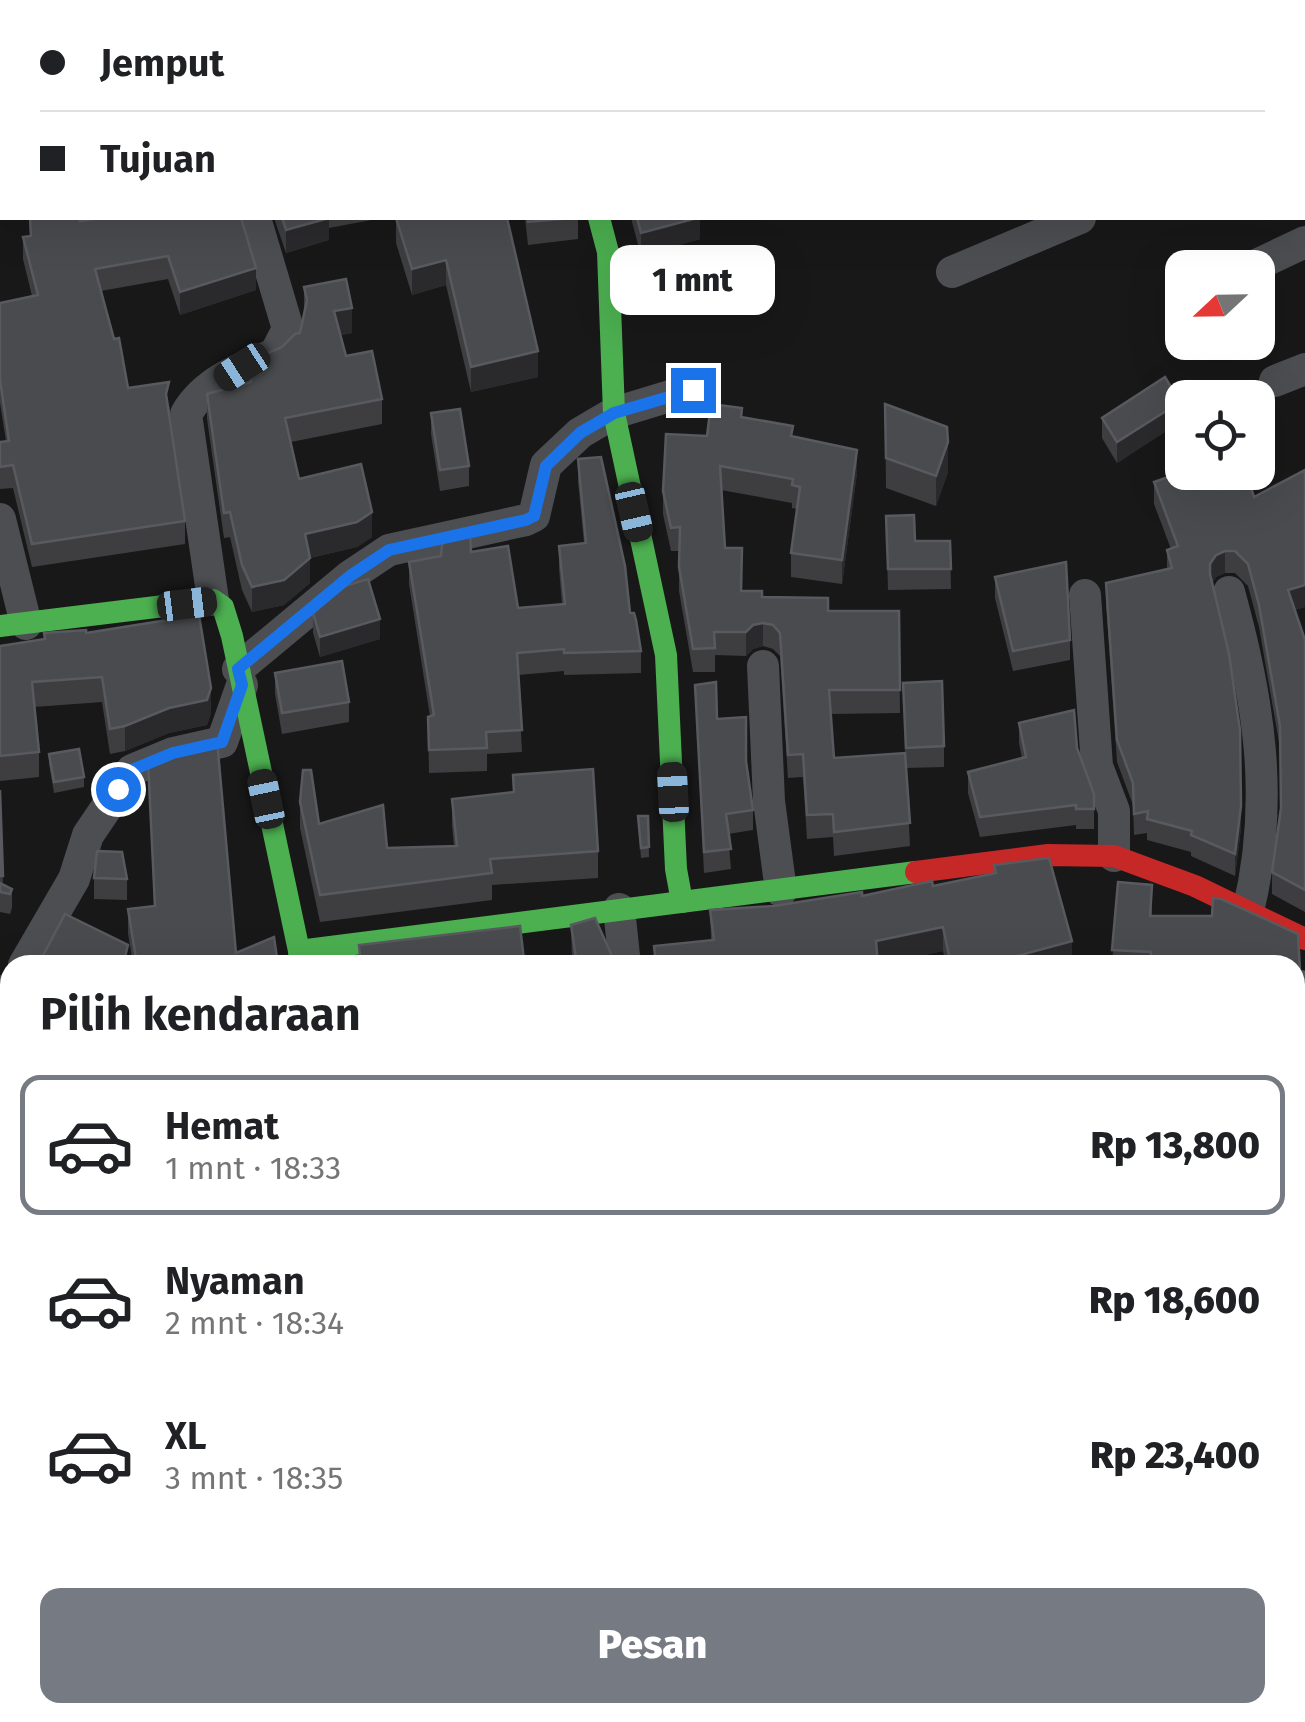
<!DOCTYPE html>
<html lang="id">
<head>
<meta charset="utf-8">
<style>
	:root { --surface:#fff; --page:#f2f2f2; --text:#202124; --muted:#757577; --line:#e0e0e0; --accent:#767a82 }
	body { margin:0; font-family:"Fira Sans",sans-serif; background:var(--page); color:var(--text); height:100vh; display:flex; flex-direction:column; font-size:38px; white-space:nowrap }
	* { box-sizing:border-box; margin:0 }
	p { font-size:32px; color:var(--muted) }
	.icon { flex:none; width:55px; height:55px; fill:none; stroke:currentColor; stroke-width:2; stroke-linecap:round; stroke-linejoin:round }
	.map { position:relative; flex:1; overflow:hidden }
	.panel { position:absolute; left:0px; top:955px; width:1305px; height:768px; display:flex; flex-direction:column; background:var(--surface); border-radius:30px 30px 0 0; box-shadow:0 10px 40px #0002 }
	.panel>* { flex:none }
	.top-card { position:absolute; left:0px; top:0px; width:1305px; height:220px; box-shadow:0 10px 40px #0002; display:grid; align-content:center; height:220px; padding:0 40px; background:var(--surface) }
	.needle { width:65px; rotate:248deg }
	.buttons { position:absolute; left:1165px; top:250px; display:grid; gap:20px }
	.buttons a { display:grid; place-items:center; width:110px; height:110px; border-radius:20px; background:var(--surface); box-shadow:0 10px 40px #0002; font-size:50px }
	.end { position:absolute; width:45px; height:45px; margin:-22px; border:12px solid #1a73e8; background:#fff; box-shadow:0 0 0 5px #fff }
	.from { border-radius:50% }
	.bubble { position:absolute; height:70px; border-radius:20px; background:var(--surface); box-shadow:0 10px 40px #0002; font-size:32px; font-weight:800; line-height:70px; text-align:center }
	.car { position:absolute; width:30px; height:60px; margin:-30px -15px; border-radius:12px; box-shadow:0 0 8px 2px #0007; background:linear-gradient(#222 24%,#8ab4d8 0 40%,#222 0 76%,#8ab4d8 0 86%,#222 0) }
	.top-card b { display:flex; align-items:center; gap:35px; height:95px; font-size:38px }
	.top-card b+b { border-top:2px solid var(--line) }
	.top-card i { width:25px; height:25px; background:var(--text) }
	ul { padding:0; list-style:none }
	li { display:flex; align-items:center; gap:30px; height:140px; margin:0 20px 15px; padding:0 20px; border:5px solid transparent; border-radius:20px }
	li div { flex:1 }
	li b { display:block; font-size:38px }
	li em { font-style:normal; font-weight:800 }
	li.on { border-color:var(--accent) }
	li>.icon { width:90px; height:90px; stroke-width:1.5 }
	h2 { padding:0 40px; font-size:45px; line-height:120px }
	.cta { display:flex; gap:20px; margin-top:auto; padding:20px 40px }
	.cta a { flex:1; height:115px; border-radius:20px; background:var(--accent); color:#fff; font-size:40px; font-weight:800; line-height:115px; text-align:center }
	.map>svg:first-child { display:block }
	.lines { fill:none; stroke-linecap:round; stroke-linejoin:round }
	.street { stroke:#4c4e52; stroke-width:32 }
	.fast { stroke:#4caf50; stroke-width:22 }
	.jam { stroke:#c62828; stroke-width:22 }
	.wall { fill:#3e3e41 }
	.shaded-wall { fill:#2a2a2c }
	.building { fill:#494b4e; stroke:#585a5f; stroke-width:2.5 }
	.route { stroke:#1a73e8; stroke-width:12 }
</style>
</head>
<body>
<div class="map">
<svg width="1305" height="1722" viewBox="0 0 1305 1722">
	<rect width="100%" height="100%" fill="#181819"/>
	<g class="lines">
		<g class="street">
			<path d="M175 0 176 2"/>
			<path d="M537 0V2"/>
			<path d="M926 0 927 2"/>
			<path d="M1187 0V2"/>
			<path d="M967 2 973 0"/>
			<path d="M0 120H2"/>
			<path d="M1302 189 1305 194"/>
			<path d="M1250 268 1305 242"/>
			<path d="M952 272 1080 218"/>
			<path d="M1275 381 1305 369"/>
			<path d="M0 519 26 624"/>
			<path d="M1229 592C1259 700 1275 800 1248 911"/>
			<path d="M1085 595 1097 766 1114 811V856"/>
			<path d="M213 600 186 414C204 382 242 367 275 354L288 329 255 218"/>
			<path d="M763 666 769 801 781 891"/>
			<path d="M238 669 350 576 389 550 526 520 534 516 546 465 580 433 614 413 693 389"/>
			<path d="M619 909 625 965"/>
			<path d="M24 965 74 879 88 835 132 770 173 753 222 742 242 685"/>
			<path d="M0 1004 10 988"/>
			<path d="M0 1318 10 1323"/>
			<path d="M424 1712 425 1722"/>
		</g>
		<g class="fast">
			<path d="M599 218 608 252 614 413 666 655 676 869 682 902"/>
			<path d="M0 626 213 600 223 607 232 636 302 965"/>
			<path d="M299 951 916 872"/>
		</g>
		<path class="jam" d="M916 872 1048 855 1114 856 1195 886 1305 939"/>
	</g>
	<g class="wall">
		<path d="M0 0H35L34 2H2V77H0Z"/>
		<path d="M29 218H79L80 221 256 290 180 315 168 279 101 291 128 388 169 404 185 521V544L32 567 13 488 0 489V442L6 441 0 403V303L32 296 23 259V237L30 236Z"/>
		<path d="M274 218H382L329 228V240L286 253Z"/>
		<path d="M396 218H507L538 377 471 392 446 285 412 295 396 243Z"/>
		<path d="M525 218H578V239L528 245Z"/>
		<path d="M631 218H700V239L641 256Z"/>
		<path d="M304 287 352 333 340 335 346 356 382 399V424L291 442 299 479 372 537 357 547 310 558V583L284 605 252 612 242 590 230 537 224 538 207 419V394L251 382 282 347 300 333 304 314Z"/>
		<path d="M885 404 948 472 936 506 886 488Z"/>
		<path d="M431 413 469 466V486L440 491 431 434Z"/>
		<path d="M742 417 793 436 857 473 842 584 791 577V553L797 509 792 508V503L721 490 725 548 741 591 828 611H899L900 713 831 714 834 758 905 753 903 683 944 746V767L906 768 910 846 834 856 833 837 807 839 803 777 788 778 780 656 773 649 763 646 753 649 746 656 715 655V672H693L679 591V551H671L663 514V491L707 436Z"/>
		<path d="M1102 418 1180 422 1117 463 1102 438Z"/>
		<path d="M578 459 630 613 641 651V673L564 675V671L518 675 522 752 487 754V771L429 773 428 717 430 716 409 584V562L471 552 518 608 562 604 559 568V546L584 543 578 481Z"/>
		<path d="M1305 470V607L1295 610 1305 640V912L1272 894V872L1280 810V748L1259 627 1248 586 1235 573H1225L1216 577 1212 583 1241 828 1235 876 1191 856V852L1147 840V833L1134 835 1133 805 1117 762 1106 604V583L1167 569V550L1171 549 1154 504V482L1188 476 1254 497Z"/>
		<path d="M886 516 915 541H950L951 589 888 590Z"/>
		<path d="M995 577 1070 640V660L1013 671 995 598Z"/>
		<path d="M313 613 380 639 320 657 313 633Z"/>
		<path d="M86 633 211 713 207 725 169 733 125 751 110 754 102 702 34 707 39 752V777L0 781V646Z"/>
		<path d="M275 673 349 702V722L282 734 275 694Z"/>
		<path d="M695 685 717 719 753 810V830L728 834 731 869 704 873Z"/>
		<path d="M1019 723 1077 748 1094 794V829H1076V825L980 837 968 793V772L1022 758 1019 743Z"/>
		<path d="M49 754 84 777V787L54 793 49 764Z"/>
		<path d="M148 761 236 953 278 965H133L128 933V909L154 906Z"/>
		<path d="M513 775 598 851V878L492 885V900L320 922 300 828V802L319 824 387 848 454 846 452 825V799L513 792Z"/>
		<path d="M0 790 3 884 12 889V908L10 914 0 912Z"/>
		<path d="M638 816H648L649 857 641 858Z"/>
		<path d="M994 865 1072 965H946L943 951 878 965H654V946L711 940 710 910 774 906 933 886 994 874Z"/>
		<path d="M94 878 127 879V900L94 899Z"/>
		<path d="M1118 882 1152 885V916H1212L1213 898 1221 899 1298 934 1300 971 1305 972V1139H1300L1295 1142V965H1112Z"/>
		<path d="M571 925 616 965H359V945L524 960 572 958Z"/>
		<path d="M1305 1160V1269L1295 1268V1224Z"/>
		<path d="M1305 1286V1395L1295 1396V1288Z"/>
		<path d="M0 1386H10V1443L0 1442Z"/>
		<path d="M10 1470V1530L1 1529V1507Z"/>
		<path d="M0 1542 10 1544V1712H156L154 1722H120V1716L0 1722 2 1570 0 1561Z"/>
		<path d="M314 1712H383V1720L317 1722Z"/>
		<path d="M804 1712H839V1713L805 1719Z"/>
	</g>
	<g class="shaded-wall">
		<path d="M22 0H35L34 2H20Z"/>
		<rect x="85" y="0" width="37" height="2"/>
		<path d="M303 0H335L326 2H303Z"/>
		<path d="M329 218V240L286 253V230Z"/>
		<path d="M697 218H700V239L641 256V233Z"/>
		<path d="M446 260V285L412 295V269Z"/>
		<path d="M256 268V290L180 315V292Z"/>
		<path d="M352 308V333L334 337V311Z"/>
		<path d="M538 351V377L471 392V367Z"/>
		<path d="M1180 402V422L1117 463V442Z"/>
		<path d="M948 442V472L936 506V476Z"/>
		<path d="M857 450V473L842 584V560Z"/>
		<path d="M372 512V537L357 547 310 558V583L284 605 252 612V587L305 534Z"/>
		<path d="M1225 551V573L1216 577 1210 586V564L1216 555Z"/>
		<path d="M1305 585V607L1288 612V590Z"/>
		<path d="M380 619V639L320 657V637Z"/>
		<path d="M763 623V646L753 649 746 656V632L753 625Z"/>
		<path d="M211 688V713L207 725 169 733 125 751V726Z"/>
		<path d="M1241 806V828L1235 876V854Z"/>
		<path d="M943 927V951L876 965V941Z"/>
		<path d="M1072 941V965H991V963Z"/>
		<path d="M1300 1110V1139L1295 1142V1113Z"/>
	</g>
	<g class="building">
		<path d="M0 0H22L20 2H2V55H0Z"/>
		<path d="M210 0H306L307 2H210Z"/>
		<rect x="444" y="0" width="44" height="2"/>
		<path d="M614 0H669L670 2H615Z"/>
		<rect x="740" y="0" width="34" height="2"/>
		<path d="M30 218H79L80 221 101 218H241L256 268 180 292 168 256 95 269 114 339 119 338 128 388 169 382 166 394 185 521 32 544 13 465 0 467V442L9 441 0 380V303L38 295 23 237 31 236Z"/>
		<path d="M282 218H329L286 230Z"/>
		<path d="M396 218H507L538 351 471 367 446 260 412 269Z"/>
		<path d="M528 218H572L528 222Z"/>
		<path d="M637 218H697L641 233Z"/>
		<path d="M346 279 352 308 334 311 346 356 372 351 382 399 285 418 299 479 361 464 372 512 357 522 305 534 310 558 284 580 252 587 242 565 230 512 224 513 207 394 251 382 252 360 282 347 295 334 300 333 307 300 304 287Z"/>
		<path d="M1165 377 1180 402 1117 442 1102 418Z"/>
		<path d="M711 404 742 408 741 417 793 426 791 436 857 450 842 560 791 553 800 487 792 485 793 479 720 466 725 548H742L741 591H762V597L828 598V611H899L900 690H829L834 758 905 753 910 823 834 832 833 814 807 815 803 754 788 755 780 633 773 625 763 623 753 625 746 632H714L715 648 693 649 679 567 680 527 671 528 663 491 666 434 707 436Z"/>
		<path d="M885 404 947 427 948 442 936 476 886 458Z"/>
		<path d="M460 409 469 466 440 470 431 413Z"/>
		<path d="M601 457 625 566 630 613H634L636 620 641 651 564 653V649L517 653 522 730 486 732 487 748 429 750 428 717 434 715 409 562 441 556 443 536 470 531 471 552 508 546 518 608 565 604 559 546 586 543 578 459Z"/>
		<path d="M1305 470V585L1288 590 1305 640V890L1272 872 1281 808 1280 726 1259 605 1248 564 1235 551H1225L1216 555 1210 564V574L1229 654 1240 730 1241 806 1235 854 1191 835 1192 831 1147 819 1148 811 1134 814 1133 783 1117 740 1106 583 1172 568 1167 550 1178 546 1154 482 1182 472H1187L1188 476 1197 472H1246L1254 497Z"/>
		<path d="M914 515 915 541H950L951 569H888L886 516Z"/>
		<path d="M1066 562 1070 640 1013 651 995 577Z"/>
		<path d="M368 579 380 619 320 637 313 613 345 586Z"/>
		<path d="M199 615 211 688 207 700 169 708 125 726 110 729 102 677 32 682 39 752 0 756V646L45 639 44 633 86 630V633Z"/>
		<path d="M342 661 349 702 282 713 275 673Z"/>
		<path d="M942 681 944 746 906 748 903 683Z"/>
		<path d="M716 682 717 719 746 717V761L753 810 726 814 731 849 704 852 695 685Z"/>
		<path d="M1074 710 1077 748 1094 794V809H1076V805L980 817 968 772 1026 757 1019 723Z"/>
		<path d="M217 740 236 953 274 937 278 965H137L128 909 155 906 148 761 179 748Z"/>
		<path d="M79 749 84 777 54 782 49 754Z"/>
		<path d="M593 769 598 851 490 859 492 873 320 895 300 802 303 770H311L319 824 383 805 387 848 457 846 452 799 514 792 513 775Z"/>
		<path d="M0 790 3 876H0Z"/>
		<path d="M638 816H648L649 847 641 848Z"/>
		<path d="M97 851 122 852 127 879 94 878Z"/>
		<path d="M1049 858 1072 941 991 963 992 965H951L943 927 876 941 878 965H656L654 946 714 940 710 910 774 906 862 892V896L932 881 933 886 996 873 994 865Z"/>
		<path d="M1118 882 1152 885 1150 916H1212L1213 898 1221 899 1298 934 1300 971 1305 972V1110H1300L1295 1113V965H1151V952L1112 950Z"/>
		<path d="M0 883 12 889 10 894 0 892Z"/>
		<path d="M65 914 128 945 123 965H38Z"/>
		<path d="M595 918 616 965H361L359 945 520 926 524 960 576 958 571 925Z"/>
		<path d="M1305 1160V1240L1295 1239 1300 1162Z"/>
		<path d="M1305 1286V1375L1295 1376V1288Z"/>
		<path d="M0 1386H10V1422L0 1421Z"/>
		<path d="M4 1470H10V1508L1 1507Z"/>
		<path d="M0 1542 10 1544V1710L7 1709 2 1722H0V1571L6 1568Z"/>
		<path d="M121 1712H153V1716L121 1718Z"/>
		<path d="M317 1712H375L376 1722H317Z"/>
		<path d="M442 1712H495L494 1722H443Z"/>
		<path d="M571 1712H626L655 1720V1722H567Z"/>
		<path d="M901 1712H910L930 1722H900Z"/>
	</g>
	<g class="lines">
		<path class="route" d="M118 789 132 770 173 753 222 742 242 685 238 669 350 576 389 550 526 520 534 516 546 466 580 433 614 413 693 390"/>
	</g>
</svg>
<div class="buttons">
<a><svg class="needle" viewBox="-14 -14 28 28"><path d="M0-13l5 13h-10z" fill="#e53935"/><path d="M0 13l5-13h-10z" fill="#757577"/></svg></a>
<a><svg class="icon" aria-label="locate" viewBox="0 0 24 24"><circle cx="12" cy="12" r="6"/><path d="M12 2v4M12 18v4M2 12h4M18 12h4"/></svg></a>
</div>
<i class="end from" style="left:118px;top:789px"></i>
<i class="end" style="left:693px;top:390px"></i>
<div class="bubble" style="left:610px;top:245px;width:165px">1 mnt</div>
<i class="car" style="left:242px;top:367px;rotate:237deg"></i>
<i class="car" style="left:634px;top:512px;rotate:167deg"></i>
<i class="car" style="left:187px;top:604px;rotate:83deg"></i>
<i class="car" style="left:673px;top:792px;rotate:357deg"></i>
<i class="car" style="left:266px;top:799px;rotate:348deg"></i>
<div class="top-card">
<b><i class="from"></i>Jemput</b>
<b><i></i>Tujuan</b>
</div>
<section class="panel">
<h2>Pilih kendaraan</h2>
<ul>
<li class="on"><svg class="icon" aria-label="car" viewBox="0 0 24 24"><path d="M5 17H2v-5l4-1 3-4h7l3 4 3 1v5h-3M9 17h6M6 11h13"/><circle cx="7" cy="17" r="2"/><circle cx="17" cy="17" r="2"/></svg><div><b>Hemat</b><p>1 mnt · 18:33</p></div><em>Rp 13,800</em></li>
<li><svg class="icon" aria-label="car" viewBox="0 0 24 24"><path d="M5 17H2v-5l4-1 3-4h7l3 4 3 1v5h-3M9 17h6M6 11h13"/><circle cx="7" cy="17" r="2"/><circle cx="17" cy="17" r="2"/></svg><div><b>Nyaman</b><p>2 mnt · 18:34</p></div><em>Rp 18,600</em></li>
<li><svg class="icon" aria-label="car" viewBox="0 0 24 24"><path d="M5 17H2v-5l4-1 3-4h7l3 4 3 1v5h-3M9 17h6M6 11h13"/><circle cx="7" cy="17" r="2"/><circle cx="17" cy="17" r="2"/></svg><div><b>XL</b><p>3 mnt · 18:35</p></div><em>Rp 23,400</em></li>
</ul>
<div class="cta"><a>Pesan</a></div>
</section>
</div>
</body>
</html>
